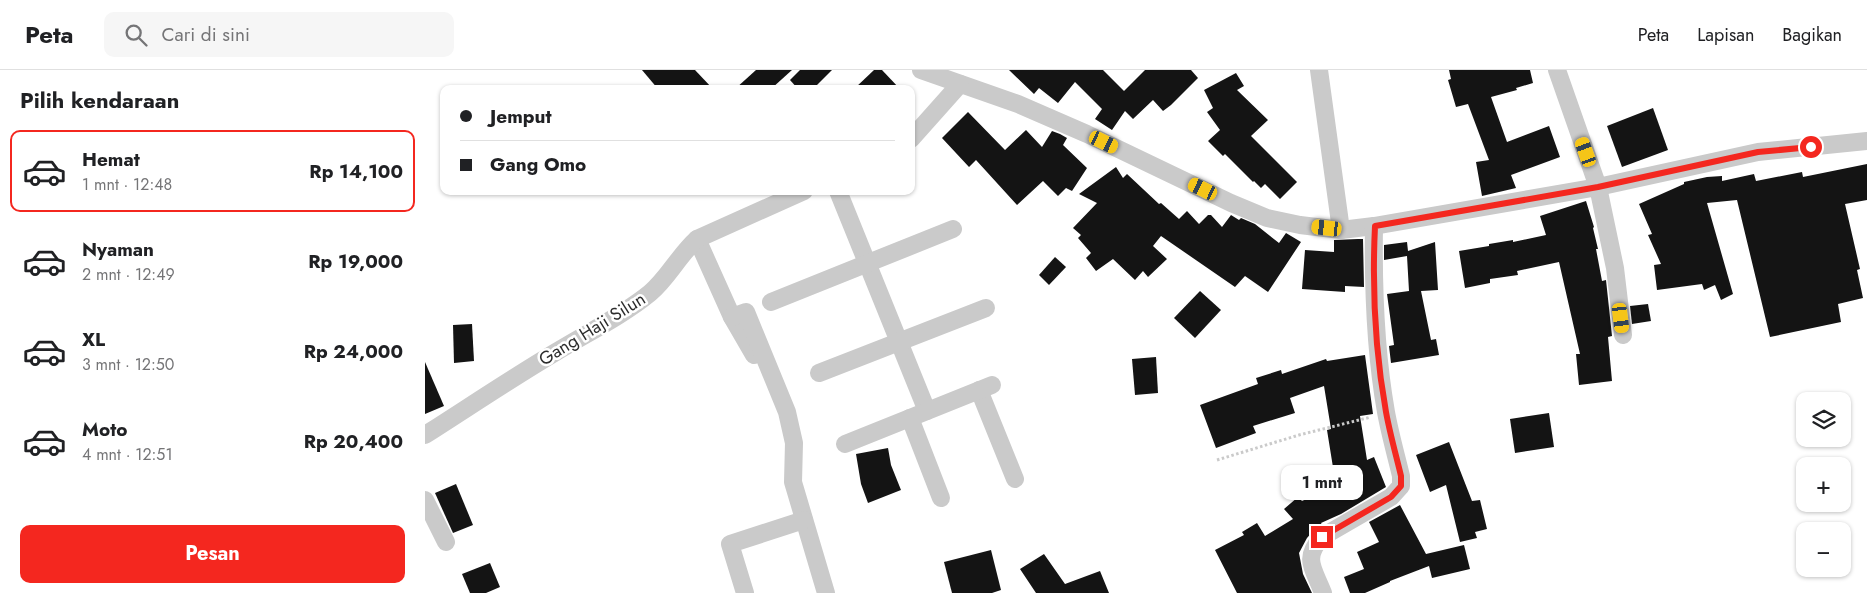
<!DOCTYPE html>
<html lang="id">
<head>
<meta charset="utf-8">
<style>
	:root { --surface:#fff; --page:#f6f6f6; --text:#202124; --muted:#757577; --line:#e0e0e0; --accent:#f4271f }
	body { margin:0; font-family:Jost,sans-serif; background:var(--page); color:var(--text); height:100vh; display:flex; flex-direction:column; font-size:19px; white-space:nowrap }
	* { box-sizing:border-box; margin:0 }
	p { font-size:16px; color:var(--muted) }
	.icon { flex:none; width:28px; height:28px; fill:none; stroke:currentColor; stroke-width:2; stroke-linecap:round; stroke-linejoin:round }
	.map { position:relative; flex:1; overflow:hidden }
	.sheet { display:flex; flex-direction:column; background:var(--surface); width:425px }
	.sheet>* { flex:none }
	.guide { position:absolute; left:15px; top:15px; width:475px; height:110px; border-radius:10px; box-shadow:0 1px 4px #0004; display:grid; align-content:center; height:110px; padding:0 20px; background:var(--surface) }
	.buttons { position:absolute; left:1371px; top:322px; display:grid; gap:10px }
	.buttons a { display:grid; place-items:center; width:55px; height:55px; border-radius:10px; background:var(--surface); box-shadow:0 1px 4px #0004; font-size:25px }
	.end { position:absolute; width:22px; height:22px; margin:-11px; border:6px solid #f4271f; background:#fff; box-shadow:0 0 0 2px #fff }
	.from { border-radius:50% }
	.bubble { position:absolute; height:35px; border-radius:10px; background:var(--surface); box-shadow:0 1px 4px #0004; font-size:16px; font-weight:700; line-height:35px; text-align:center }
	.car { position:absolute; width:15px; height:30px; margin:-15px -8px; border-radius:6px; box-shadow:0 0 4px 1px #0007; background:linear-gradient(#f5c518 24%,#345 0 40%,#f5c518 0 76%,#345 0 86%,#f5c518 0) }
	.guide b { display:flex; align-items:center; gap:18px; height:48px; font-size:19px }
	.guide b+b { border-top:1px solid var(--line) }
	.guide i { width:12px; height:12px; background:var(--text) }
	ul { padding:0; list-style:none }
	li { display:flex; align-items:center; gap:15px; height:82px; margin:0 10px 8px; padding:0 10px; border:2px solid transparent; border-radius:10px }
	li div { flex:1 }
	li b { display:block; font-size:19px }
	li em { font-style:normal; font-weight:700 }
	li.current { border-color:var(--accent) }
	li>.icon { width:45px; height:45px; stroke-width:1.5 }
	h2 { padding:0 20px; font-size:22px; line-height:60px }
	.button { display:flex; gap:10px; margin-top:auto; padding:10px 20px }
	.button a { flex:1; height:58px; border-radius:10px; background:var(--accent); color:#fff; font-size:20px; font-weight:700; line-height:58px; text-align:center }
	header { display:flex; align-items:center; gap:30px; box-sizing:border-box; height:70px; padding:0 25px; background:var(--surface); border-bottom:1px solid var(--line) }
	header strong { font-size:24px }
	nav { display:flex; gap:28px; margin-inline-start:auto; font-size:18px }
	.search { width:350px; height:45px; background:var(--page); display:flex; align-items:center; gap:12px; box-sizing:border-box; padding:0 18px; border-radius:10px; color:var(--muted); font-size:19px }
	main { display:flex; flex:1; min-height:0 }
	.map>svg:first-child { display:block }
	.building { fill:#141414 }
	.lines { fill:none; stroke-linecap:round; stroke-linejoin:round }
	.path { stroke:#cacaca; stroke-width:3; stroke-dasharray:2.5 2.5; stroke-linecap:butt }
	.street { stroke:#cacaca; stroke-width:18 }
	.route { stroke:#f4271f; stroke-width:6 }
	.labels { text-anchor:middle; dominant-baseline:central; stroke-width:5; stroke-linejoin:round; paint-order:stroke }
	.street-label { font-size:18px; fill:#2d2d2d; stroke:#fff }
</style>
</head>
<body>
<header>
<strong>Peta</strong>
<div class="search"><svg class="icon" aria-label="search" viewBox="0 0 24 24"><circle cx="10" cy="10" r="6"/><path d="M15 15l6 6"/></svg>Cari di sini</div>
<nav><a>Peta</a><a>Lapisan</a><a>Bagikan</a></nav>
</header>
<main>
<section class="sheet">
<h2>Pilih kendaraan</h2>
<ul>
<li class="current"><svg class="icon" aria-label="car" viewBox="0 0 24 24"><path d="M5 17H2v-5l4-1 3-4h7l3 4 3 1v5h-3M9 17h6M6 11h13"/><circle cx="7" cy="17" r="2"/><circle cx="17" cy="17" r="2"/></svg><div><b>Hemat</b><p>1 mnt · 12:48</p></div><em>Rp 14,100</em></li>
<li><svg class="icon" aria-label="car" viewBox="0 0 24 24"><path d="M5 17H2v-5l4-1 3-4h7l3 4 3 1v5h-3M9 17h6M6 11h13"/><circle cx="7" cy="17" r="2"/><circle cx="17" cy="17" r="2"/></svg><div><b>Nyaman</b><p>2 mnt · 12:49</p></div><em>Rp 19,000</em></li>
<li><svg class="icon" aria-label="car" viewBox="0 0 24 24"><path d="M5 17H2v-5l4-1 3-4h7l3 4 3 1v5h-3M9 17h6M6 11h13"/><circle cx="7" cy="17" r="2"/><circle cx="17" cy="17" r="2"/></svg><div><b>XL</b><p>3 mnt · 12:50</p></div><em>Rp 24,000</em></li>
<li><svg class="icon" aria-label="car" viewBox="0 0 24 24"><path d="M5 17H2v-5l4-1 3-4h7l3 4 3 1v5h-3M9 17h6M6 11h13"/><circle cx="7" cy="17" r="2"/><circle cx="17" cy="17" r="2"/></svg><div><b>Moto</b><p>4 mnt · 12:51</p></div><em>Rp 20,400</em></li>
</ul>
<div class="button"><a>Pesan</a></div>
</section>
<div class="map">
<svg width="1442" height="523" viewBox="0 0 1442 523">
	<rect width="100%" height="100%" fill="#fff"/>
	<g class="building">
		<path d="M217 0H270L288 19H233Z"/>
		<path d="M331 0H367L346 19H310Z"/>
		<path d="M375 0H407L388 19H373L365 10Z"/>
		<path d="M449 0H457L475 19H429Z"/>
		<path d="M584 0H678L699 21 720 0H766L773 8 746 35 738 41 728 30 708 49 700 41 687 60 670 49 677 39 650 12 633 33 614 18 609 24Z"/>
		<path d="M1024 0H1105L1108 13 1091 18 1092 20 1066 27 1082 72 1124 56 1135 87 1086 105 1091 118 1057 126 1051 92 1064 90 1043 34 1031 37 1023 10 1026 9Z"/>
		<path d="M811 3 819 16 812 20 843 50 826 66 872 112 855 129 840 114 836 118 829 111 828 112 800 84 798 86 783 71 795 60 782 42 788 38 779 20Z"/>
		<path d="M1228 38 1243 80 1197 97 1182 56Z"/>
		<path d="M543 42 580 80 601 60 617 77 627 61 635 64 642 68 638 75 662 98 647 121 641 118 633 126 618 111 592 135 551 90 544 97 517 68Z"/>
		<path d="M1442 94V130L1420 134 1435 199 1432 200 1438 228 1413 234 1416 252 1345 267 1312 130 1282 133 1308 224 1296 230 1290 215 1279 220 1277 214 1232 220 1229 195 1236 194 1223 165 1227 164 1214 134 1259 114V112L1282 107 1297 106V111L1329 104 1331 111 1377 102 1378 107Z"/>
		<path d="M691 97 698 108 702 104 734 134 736 133 754 149 762 141 774 154 783 145H786L797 157 806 145 814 150 816 148 830 154 854 173 861 163 876 172 843 222 820 206 810 217 736 166 728 176 742 189 723 207 718 201 710 210 688 189 671 201 661 188 666 183 653 168 656 165 648 158 672 133 654 124Z"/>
		<path d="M1161 131 1169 157 1168 158 1173 179H1171L1177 211 1181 210 1187 266 1183 267 1187 311 1154 315 1151 284H1155L1134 192 1092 201 1093 205 1065 209V213L1040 218 1034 181 1064 176V174L1088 170V172L1121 165 1115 146Z"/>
		<path d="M933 169H938L939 217 920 216V222L877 219 880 180 909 182V170Z"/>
		<path d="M982 172 983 181 1010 172 1013 220 996 221 1006 270 1011 269 1014 285 966 293 964 276 969 275 962 224 984 221 982 186 959 190V175Z"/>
		<path d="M630 187 641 197 624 215 614 205Z"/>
		<path d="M775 221 796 240 770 268 749 248Z"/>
		<path d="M1223 234 1226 251 1207 254 1205 236Z"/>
		<path d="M47 254 49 291 29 293 28 255Z"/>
		<path d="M940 285 948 344 935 346 942 390 949 387 961 417 916 444 896 453 897 455 889 460 882 468 874 483 878 504 887 523H812L790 480 819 465 817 462 832 453 840 466 868 449 859 439 873 427 877 431 911 416 902 360 906 359 899 316 865 328 870 343 828 356 831 363 791 378 775 335 833 314 831 308 856 300 857 304 901 289 902 291Z"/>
		<path d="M731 287 733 323 710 325 707 289Z"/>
		<path d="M0 292 19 336 0 344Z"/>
		<path d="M1124 343 1129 377 1090 383 1085 349Z"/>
		<path d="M1024 372 1047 431 1055 430 1062 459 1050 462 1052 468 1035 472 1021 415 1005 422 991 385Z"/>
		<path d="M463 378 466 395 476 420 443 433 436 414 431 384Z"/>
		<path d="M31 414 48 455 28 463 10 423Z"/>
		<path d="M975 435 1001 484 1039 475 1045 499 1007 508 1004 496 965 511V512L940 523H925L919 507 939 499 932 482 954 472 944 452Z"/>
		<path d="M566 480 576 520 567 523H527L519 492Z"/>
		<path d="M619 484 640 514 675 501 684 523H611L595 499Z"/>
		<path d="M65 493 75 517 61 523H45L37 504Z"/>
	</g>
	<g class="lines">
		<path class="path" d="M792 390 874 365 946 347"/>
		<g class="street">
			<path d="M496 0 593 34 662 64 806 133 842 148 875 155 916 160 949 156 1173 117 1333 82 1442 71"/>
			<path d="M894 0 916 160"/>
			<path d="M1132 0 1173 117 1190 198 1198 265"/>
			<path d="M486 69 535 14"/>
			<path d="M413 121 502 341"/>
			<path d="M272 169 307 247 329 285"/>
			<path d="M346 232 528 159"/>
			<path d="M307 247 321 242 362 342 369 373 368 412 401 523"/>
			<path d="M394 303 561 238"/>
			<path d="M554 320 590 409"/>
			<path d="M485 348 516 428"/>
			<path d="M0 365C44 337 87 308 131 282 162 263 197 246 225 223 243 208 254 185 272 169L379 121"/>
			<path d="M420 374 567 315"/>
			<path d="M0 430 21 472"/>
			<path d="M320 523 305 474 379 450"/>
			<path d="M898 523C889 499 877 489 897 467L966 427 976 416V406C971 385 965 364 961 342 950 280 948 219 949 156"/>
		</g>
	</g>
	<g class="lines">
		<path class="route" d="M897 467 966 427 976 416V406C971 385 965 364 961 342 950 281 947 219 950 156L1173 117 1333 82 1386 77"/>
	</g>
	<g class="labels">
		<g class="street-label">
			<text transform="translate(167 259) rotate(-32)">Gang Haji Silun</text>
		</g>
	</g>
</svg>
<div class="buttons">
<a><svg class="icon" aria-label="layers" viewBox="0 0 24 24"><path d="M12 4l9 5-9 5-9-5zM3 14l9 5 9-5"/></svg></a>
<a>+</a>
<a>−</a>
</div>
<i class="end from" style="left:1386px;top:77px"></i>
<i class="end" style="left:897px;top:467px"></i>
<div class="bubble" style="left:856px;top:395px;width:82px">1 mnt</div>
<i class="car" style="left:679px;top:72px;rotate:116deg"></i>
<i class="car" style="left:1161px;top:82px;rotate:340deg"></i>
<i class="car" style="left:778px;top:119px;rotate:296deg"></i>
<i class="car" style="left:902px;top:158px;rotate:276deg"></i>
<i class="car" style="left:1196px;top:248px;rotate:173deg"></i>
<div class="guide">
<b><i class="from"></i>Jemput</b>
<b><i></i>Gang Omo</b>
</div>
</div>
</main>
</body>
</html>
